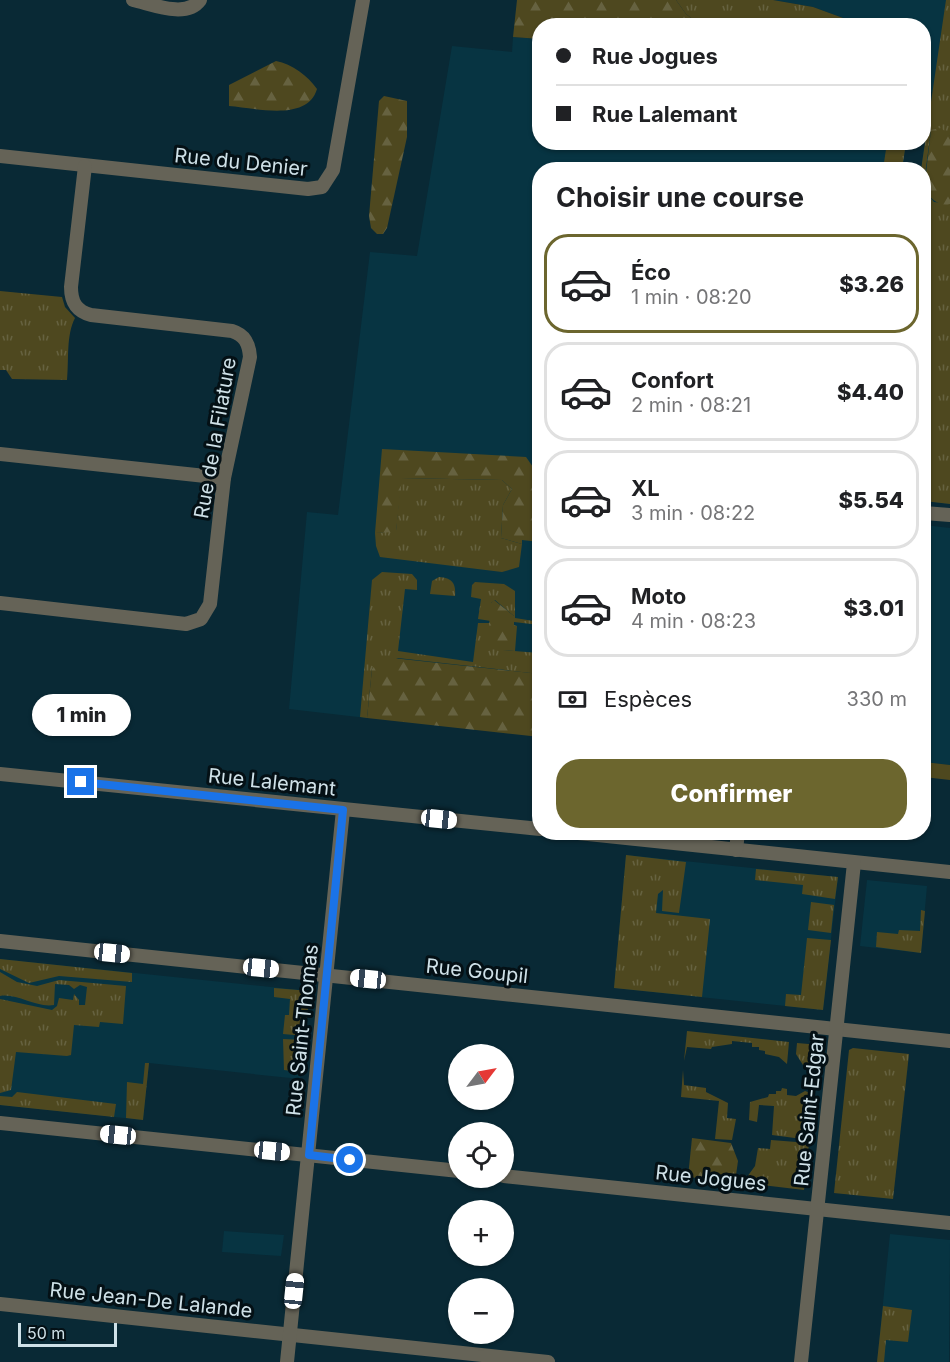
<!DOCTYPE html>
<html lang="fr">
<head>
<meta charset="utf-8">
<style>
	:root { --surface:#fff; --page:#f2f2f2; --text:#202124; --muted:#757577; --line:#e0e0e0; --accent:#6c662e }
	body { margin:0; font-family:Inter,sans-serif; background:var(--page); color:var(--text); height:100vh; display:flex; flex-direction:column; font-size:22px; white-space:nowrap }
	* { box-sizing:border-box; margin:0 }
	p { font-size:20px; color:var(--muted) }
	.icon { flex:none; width:33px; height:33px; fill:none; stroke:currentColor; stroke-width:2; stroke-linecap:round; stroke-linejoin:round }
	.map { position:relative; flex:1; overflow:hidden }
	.details { position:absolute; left:532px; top:162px; width:399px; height:678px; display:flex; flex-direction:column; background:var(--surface); border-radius:24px; box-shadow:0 2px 4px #0004 }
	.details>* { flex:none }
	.guide { position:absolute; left:532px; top:18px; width:399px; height:132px; border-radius:24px; box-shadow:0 2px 4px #0004; display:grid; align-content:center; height:132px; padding:0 24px; background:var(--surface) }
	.needle { width:39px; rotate:58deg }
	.fabs { position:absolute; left:448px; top:1044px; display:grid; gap:12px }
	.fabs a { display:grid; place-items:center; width:66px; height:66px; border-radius:50%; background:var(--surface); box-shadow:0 2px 4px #0004; font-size:30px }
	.scale { position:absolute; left:18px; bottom:15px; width:99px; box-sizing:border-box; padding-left:6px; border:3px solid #cfe1e8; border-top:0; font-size:16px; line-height:21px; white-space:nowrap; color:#cfe1e8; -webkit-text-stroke:4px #041015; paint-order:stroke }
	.end { position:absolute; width:27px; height:27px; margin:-14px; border:8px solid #1a73e8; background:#fff; box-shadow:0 0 0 3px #fff }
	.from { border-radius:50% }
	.bubble { position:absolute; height:42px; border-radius:21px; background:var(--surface); box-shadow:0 2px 4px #0004; font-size:20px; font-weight:800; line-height:42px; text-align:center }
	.car { position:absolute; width:18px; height:36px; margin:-18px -9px; border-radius:8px; box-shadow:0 0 4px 2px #0007; background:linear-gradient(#fff 24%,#345 0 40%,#fff 0 76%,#345 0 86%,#fff 0) }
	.guide b { display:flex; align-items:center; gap:21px; height:57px; font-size:22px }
	.guide b+b { border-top:2px solid var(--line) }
	.guide i { width:15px; height:15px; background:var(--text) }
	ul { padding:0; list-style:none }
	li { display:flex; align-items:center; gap:18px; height:99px; margin:0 12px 9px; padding:0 12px; border:3px solid var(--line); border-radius:24px }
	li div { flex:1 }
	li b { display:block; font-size:22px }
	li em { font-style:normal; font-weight:800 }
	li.selected { border-color:var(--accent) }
	li>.icon { width:54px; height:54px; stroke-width:1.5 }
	h2 { padding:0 24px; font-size:27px; line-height:72px }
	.pay { display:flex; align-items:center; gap:15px; height:66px; padding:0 24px; font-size:22px }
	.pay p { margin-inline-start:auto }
	.primary-button { display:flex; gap:12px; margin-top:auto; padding:12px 24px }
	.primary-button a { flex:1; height:69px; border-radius:24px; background:var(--accent); color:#fff; font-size:24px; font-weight:800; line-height:69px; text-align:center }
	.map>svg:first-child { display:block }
	.built { fill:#073442 }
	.grass { fill:url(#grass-tufts) }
	.forest { fill:url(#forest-firs) }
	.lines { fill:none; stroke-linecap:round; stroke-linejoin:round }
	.minor { stroke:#656357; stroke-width:14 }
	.route { stroke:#1a73e8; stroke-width:8 }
	.labels { text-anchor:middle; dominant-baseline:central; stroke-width:6; stroke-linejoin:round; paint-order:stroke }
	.street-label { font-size:20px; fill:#cfe1e8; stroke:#041015 }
</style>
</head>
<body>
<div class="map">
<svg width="950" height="1362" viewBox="0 0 950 1362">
	<defs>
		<pattern id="grass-tufts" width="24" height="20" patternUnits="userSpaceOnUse" patternTransform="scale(1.5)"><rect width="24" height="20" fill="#4e481f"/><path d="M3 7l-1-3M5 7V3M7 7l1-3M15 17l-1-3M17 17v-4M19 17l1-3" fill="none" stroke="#666240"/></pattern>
		<pattern id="forest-firs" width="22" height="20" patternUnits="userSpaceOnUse" patternTransform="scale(1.5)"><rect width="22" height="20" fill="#4e481f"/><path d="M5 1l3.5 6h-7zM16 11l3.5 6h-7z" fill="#666240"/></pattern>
	</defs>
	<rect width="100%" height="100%" fill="#092935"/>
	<g class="built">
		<path d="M773 0H950V504L924 501V170L921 169 932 92 924 91V26L854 25V22L813 7Z"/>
		<path d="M513 37 540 39V142L906 143 902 169 540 170V674L439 665 372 669 367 718 289 709 307 512 338 515 370 252 417 256 452 46 512 52Z"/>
		<path d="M924 525 950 528V765L924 762Z"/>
		<path d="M626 855 838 877 823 1010 614 988Z"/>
		<path d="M867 880 927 886 921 953 860 946Z"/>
		<path d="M0 959 310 991 300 1079 149 1063 143 1120 0 1105Z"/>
		<path d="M224 1231 284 1235 281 1256 222 1252Z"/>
		<path d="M890 1234 950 1240 949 1362H877Z"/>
	</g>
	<g class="grass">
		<path d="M676 0H773L813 7 854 22V26L700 25 686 14Z"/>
		<path d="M946 0H950V136L931 130 924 182V170H921Z"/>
		<path d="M887 143H906L902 169H883Z"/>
		<path d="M924 190 934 202 950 204V504L924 501Z"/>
		<path d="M0 291 62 297 65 307 75 318C66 335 69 360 67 380L12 379 6 370H0Z"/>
		<path d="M401 478 502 480 512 489 503 505 501 538 522 544 519 567 502 572 380 557 376 546 375 533 396 531Z"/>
		<path d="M382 572 412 574 417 580V590L405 589 398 651 473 662 478 623H490L503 650 539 653 540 674 398 658 372 669 367 718 360 717 372 580Z"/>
		<path d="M439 577C452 578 456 583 455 596L430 594 432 581Z"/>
		<path d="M475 582 504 584 515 591V618L540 622V625L514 622V616L495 600 491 603V621L478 619 481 599 471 597 472 585Z"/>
		<path d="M924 762 950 765V780L924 777Z"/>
		<path d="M626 855 686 862 679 913 662 911 663 890 658 894 656 913 710 919 702 997 614 988Z"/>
		<path d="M756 869 838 877 835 899 802 894 803 885 755 880Z"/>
		<path d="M811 902 834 905 831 933 808 930Z"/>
		<path d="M921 910 925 911 921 953 876 947 877 932 898 934 899 930 920 931Z"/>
		<path d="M807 938 831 940 823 1010 785 1006 786 994 801 995Z"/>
		<path d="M0 959 132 973V982L59 976 29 983 0 969Z"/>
		<path d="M0 972 17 982 37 986 59 980 126 986 123 1024 100 1022 99 1027 74 1025 71 1055 67 1056 16 1052 11 1090 0 1093V999L52 1010 57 1006 59 998 73 1000 74 994 79 1000V1005H85L87 987 80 985 74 989 69 985 55 984 54 1005C36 1008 17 993 0 996Z"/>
		<path d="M274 988 310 991 305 1036 283 1034 285 1015H289L290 999 274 997Z"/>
		<path d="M687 1031 789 1042 787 1064 779 1057 765 1054V1051L759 1050V1047H752V1043L732 1041V1044L712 1047 711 1049 687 1047 684 1061Z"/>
		<path d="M283 1039 304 1040 301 1072 284 1070Z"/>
		<path d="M797 1043 820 1045 817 1066 803 1065 796 1054Z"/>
		<path d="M853 1048 909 1054 893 1199 834 1193 849 1050Z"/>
		<path d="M145 1063H149L143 1120 126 1118 127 1082 143 1084Z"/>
		<path d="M683 1070 684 1085 706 1088V1092L728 1103 727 1118 736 1119 732 1140 715 1139 719 1101 681 1097Z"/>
		<path d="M782 1088 787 1089V1095L796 1096 805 1091 814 1094 810 1140 772 1135 774 1106 759 1105 757 1122 749 1120 750 1102 768 1097 769 1094H776V1091H781Z"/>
		<path d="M17 1092 116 1104 114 1117 0 1105V1096L12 1097Z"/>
		<path d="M771 1140 809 1143 804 1190 746 1183 747 1177 755 1166 758 1148 770 1149Z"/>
		<path d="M883 1306 912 1310 908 1342 886 1340 884 1362H877Z"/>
	</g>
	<g class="forest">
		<path d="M517 0H676L686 14 700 25 540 26V39L513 37Z"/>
		<path d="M276 61C292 64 308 76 317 89 307 122 256 108 229 106V85Z"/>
		<path d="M384 96 407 101V137L387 228 383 234H377L371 228 369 216 379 101Z"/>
		<path d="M941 128 950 136V204C938 207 931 198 924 190L931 130Z"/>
		<path d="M382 449 526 457 540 477V542L522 540V544L501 538 503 505 512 489 502 480 402 478 396 532 375 533Z"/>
		<path d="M494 600 514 616V625L517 626 515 651 502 650 489 626 491 603Z"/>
		<path d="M383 657 540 674V737L367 718 372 669Z"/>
		<path d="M692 1138 731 1143 738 1161 735 1182 688 1177Z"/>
	</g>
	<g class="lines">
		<g class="minor">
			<path d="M133 0C152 4 186 19 200 0"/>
			<path d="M0 156 308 189 322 187 333 170 363 0"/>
			<path d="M0 454 224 478"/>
			<path d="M924 513 950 515"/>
			<path d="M0 603 186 624 201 619 210 604 224 478 250 357C249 344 245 335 232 331L91 315C76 311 71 302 71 287L85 166"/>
			<path d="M0 774 540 829"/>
			<path d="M569 832 950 872"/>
			<path d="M736 850 738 832"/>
			<path d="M0 941 950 1041"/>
			<path d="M0 1123 459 1171"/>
			<path d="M504 1176 950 1223"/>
			<path d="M0 1304 548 1362"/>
			<path d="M287 1362 343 810"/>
			<path d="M801 1362 854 863"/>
		</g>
	</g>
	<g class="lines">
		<path class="route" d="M81 782 343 810 309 1155 350 1160"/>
	</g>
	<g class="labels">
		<g class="street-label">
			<text transform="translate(241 162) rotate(6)">Rue du Denier</text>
			<text transform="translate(215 438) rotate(-80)">Rue de la Filature</text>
			<text transform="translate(272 782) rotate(6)">Rue Lalemant</text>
			<text transform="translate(477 971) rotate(6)">Rue Goupil</text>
			<text transform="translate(302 1030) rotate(-84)">Rue Saint-Thomas</text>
			<text transform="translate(809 1110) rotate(-84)">Rue Saint-Edgar</text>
			<text transform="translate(711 1178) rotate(6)">Rue Jogues</text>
			<text transform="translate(151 1300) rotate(6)">Rue Jean-De Lalande</text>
		</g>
	</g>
</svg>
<div class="fabs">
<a><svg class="needle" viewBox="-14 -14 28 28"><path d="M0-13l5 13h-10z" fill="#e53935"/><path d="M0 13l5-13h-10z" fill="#757577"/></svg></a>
<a><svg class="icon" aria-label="locate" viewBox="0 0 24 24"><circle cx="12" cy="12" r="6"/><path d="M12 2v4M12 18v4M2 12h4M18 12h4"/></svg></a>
<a>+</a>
<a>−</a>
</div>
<div class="scale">50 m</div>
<i class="end from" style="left:350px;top:1160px"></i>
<i class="end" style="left:81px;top:782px"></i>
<div class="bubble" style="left:32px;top:694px;width:99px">1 min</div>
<i class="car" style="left:439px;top:819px;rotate:96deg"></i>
<i class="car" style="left:112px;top:953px;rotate:96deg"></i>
<i class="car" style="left:261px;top:968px;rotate:96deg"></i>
<i class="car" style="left:368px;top:979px;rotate:276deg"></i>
<i class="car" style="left:118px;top:1135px;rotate:276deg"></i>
<i class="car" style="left:272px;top:1151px;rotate:96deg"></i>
<i class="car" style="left:294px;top:1291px;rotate:6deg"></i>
<div class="guide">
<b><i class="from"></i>Rue Jogues</b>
<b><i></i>Rue Lalemant</b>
</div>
<section class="details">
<h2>Choisir une course</h2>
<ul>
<li class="selected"><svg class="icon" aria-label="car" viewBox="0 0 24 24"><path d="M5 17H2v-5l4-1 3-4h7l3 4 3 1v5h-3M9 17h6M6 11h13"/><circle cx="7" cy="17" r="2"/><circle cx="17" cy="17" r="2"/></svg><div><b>Éco</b><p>1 min · 08:20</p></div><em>$3.26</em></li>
<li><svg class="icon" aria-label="car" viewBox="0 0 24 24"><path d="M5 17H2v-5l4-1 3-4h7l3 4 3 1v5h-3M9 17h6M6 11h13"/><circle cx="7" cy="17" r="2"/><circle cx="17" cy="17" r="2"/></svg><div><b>Confort</b><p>2 min · 08:21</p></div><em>$4.40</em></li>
<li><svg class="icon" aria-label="car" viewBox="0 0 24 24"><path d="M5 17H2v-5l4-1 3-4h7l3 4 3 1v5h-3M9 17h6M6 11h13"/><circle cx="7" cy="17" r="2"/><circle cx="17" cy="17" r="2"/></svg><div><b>XL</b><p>3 min · 08:22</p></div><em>$5.54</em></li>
<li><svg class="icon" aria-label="car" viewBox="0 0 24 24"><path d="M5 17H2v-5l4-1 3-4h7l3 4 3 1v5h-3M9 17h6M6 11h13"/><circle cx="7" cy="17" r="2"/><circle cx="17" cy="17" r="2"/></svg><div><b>Moto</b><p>4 min · 08:23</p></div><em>$3.01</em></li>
</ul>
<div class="pay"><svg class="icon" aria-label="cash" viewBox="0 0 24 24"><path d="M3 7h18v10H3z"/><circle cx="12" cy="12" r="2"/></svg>Espèces<p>330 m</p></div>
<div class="primary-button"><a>Confirmer</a></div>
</section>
</div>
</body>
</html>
